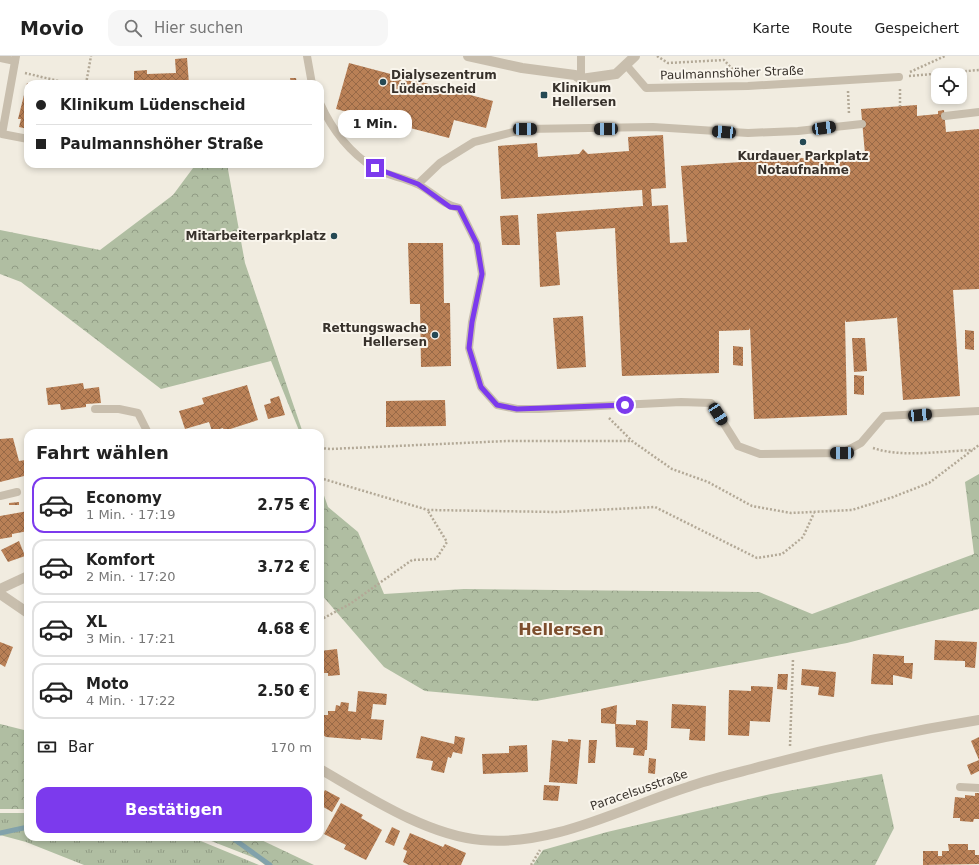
<!DOCTYPE html>
<html lang="de">
<head>
<meta charset="utf-8">
<style>
	:root { --surface:#fff; --page:#f6f6f6; --text:#222; --muted:#767676; --line:#e0e0e0; --accent:#7c3aed }
	body { margin:0; font-family:"DejaVu Sans",sans-serif; background:var(--page); color:var(--text); height:100vh; display:flex; flex-direction:column; font-size:15px; white-space:nowrap }
	* { box-sizing:border-box; margin:0 }
	p { font-size:13px; color:var(--muted) }
	.icon { flex:none; width:22px; height:22px; fill:none; stroke:currentColor; stroke-width:2; stroke-linecap:round; stroke-linejoin:round }
	.map { position:relative; flex:1; overflow:hidden }
	.drawer { position:absolute; left:24px; top:373px; width:300px; height:412px; display:flex; flex-direction:column; background:var(--surface); border-radius:12px; box-shadow:0 2px 6px #0003 }
	.drawer>* { flex:none }
	.guide { position:absolute; left:24px; top:24px; width:300px; height:88px; border-radius:12px; box-shadow:0 2px 6px #0003; display:grid; align-content:center; height:88px; padding:0 12px; background:var(--surface) }
	.fabs { position:absolute; left:931px; top:12px; display:grid; gap:8px }
	.fabs a { display:grid; place-items:center; width:36px; height:36px; border-radius:8px; background:var(--surface); box-shadow:0 2px 6px #0003; font-size:20px }
	.end { position:absolute; width:18px; height:18px; margin:-9px; border:5px solid #7c3aed; background:#fff; box-shadow:0 0 0 2px #fff }
	.from { border-radius:50% }
	.bubble { position:absolute; height:28px; border-radius:12px; background:var(--surface); box-shadow:0 2px 6px #0003; font-size:13px; font-weight:700; line-height:28px; text-align:center }
	.car { position:absolute; width:12px; height:24px; margin:-12px -6px; border-radius:5px; box-shadow:0 0 3px 1px #0007; background:linear-gradient(#222 24%,#8ab4d8 0 40%,#222 0 76%,#8ab4d8 0 86%,#222 0) }
	.guide b { display:flex; align-items:center; gap:14px; height:38px; font-size:15px }
	.guide b+b { border-top:1px solid var(--line) }
	.guide i { width:10px; height:10px; background:var(--text) }
	ul { padding:0; list-style:none }
	li { display:flex; align-items:center; gap:12px; height:56px; margin:0 8px 6px; padding:0 4px; border:2px solid var(--line); border-radius:12px }
	li div { flex:1 }
	li b { display:block; font-size:15px }
	li em { font-style:normal; font-weight:700 }
	li.active { border-color:var(--accent) }
	li>.icon { width:36px; height:36px; stroke-width:1.5 }
	h2 { padding:0 12px; font-size:18px; line-height:48px }
	.pay { display:flex; align-items:center; gap:10px; height:44px; padding:0 12px; font-size:15px }
	.pay p { margin-inline-start:auto }
	.cta { display:flex; gap:8px; margin-top:auto; padding:8px 12px }
	.cta a { flex:1; height:46px; border-radius:12px; background:var(--accent); color:#fff; font-size:16px; font-weight:700; line-height:46px; text-align:center }
	header { display:flex; align-items:center; gap:24px; box-sizing:border-box; height:56px; padding:0 20px; background:var(--surface); border-bottom:1px solid var(--line) }
	header strong { font-size:19px }
	nav { display:flex; gap:22px; margin-inline-start:auto; font-size:14px }
	.search { width:280px; height:36px; background:var(--page); display:flex; align-items:center; gap:10px; box-sizing:border-box; padding:0 14px; border-radius:12px; color:var(--muted); font-size:15px }
	.map>svg:first-child { display:block }
	.grass { fill:url(#grass-tufts) }
	.forest { fill:url(#forest-crowns) }
	.lines { fill:none; stroke-linecap:round; stroke-linejoin:round }
	.stream { stroke:#82a2ab; stroke-width:5 }
	.building { fill:url(#building-cross-hatch) }
	.path { stroke:#b3a997; stroke-width:2.5; stroke-dasharray:2 2; stroke-linecap:butt }
	.lane { stroke:#c8bead; stroke-width:8 }
	.street { stroke:#c8bead; stroke-width:10 }
	.route { stroke:#7c3aed; stroke-width:5 }
	.poi-dot { fill:#254954; stroke:#f9f5ec; stroke-width:1.5 }
	.labels { text-anchor:middle; dominant-baseline:central; stroke-width:4; stroke-linejoin:round; paint-order:stroke }
	.street-label { font-size:12px; fill:#37312b; stroke:#f9f5ec }
	.poi-label { font-size:12px; font-weight:bold; fill:#37312b; stroke:#f9f5ec; text-anchor:start }
	.district-label { font-size:16px; font-weight:bold; fill:#7d4e2d; stroke:#f9f5ec }
</style>
</head>
<body>
<header>
<strong>Movio</strong>
<div class="search"><svg class="icon" aria-label="search" viewBox="0 0 24 24"><circle cx="10" cy="10" r="6"/><path d="M15 15l6 6"/></svg>Hier suchen</div>
<nav><a>Karte</a><a>Route</a><a>Gespeichert</a></nav>
</header>
<div class="map">
<svg width="979" height="809" viewBox="0 0 979 809">
	<defs>
		<pattern id="grass-tufts" width="24" height="20" patternUnits="userSpaceOnUse"><rect width="24" height="20" fill="#b0bea2"/><path d="M3 7l-1-3M5 7V3M7 7l1-3M15 17l-1-3M17 17v-4M19 17l1-3" fill="none" stroke="#909b84"/></pattern>
		<pattern id="forest-crowns" width="20" height="18" patternUnits="userSpaceOnUse"><rect width="20" height="18" fill="#b0bea2"/><path d="M2 6a3 3 0 1 1 6 0M12 15a3 3 0 1 1 6 0" fill="none" stroke="#909b84"/></pattern>
		<pattern id="building-cross-hatch" width="8" height="8" patternUnits="userSpaceOnUse"><rect width="8" height="8" fill="#b98056"/><path d="M0 0l8 8M0 8l8-8" fill="none" stroke="#976947"/></pattern>
	</defs>
	<rect width="100%" height="100%" fill="#f1ece0"/>
	<path class="grass" d="M0 757H28V781H191L259 809H84L26 786 0 779Z"/>
	<g class="forest">
		<path d="M196 108H227L245 207 303 377H300L271 305 161 333 21 226 0 218V174L100 194 173 139Z"/>
		<path d="M979 418V553L847 587 536 645 425 635 384 611 320 537V428L328 451 358 476 384 538 464 533 759 536 812 558 974 498 965 426Z"/>
		<path d="M0 668 28 675V753H0Z"/>
		<path d="M882 718 894 772 875 809H533L543 794 607 776 771 738Z"/>
		<path d="M201 781H255L314 809H265L257 803Z"/>
	</g>
	<g class="lines">
		<g class="stream">
			<path d="M0 777 28 771"/>
			<path d="M231 781 270 809"/>
		</g>
	</g>
	<g class="building">
		<path d="M187 2 189 28H134V15L147 14V18L176 17 175 3Z"/>
		<path d="M349 7 493 45 486 72 454 64 449 82 336 53Z"/>
		<path d="M290 22H296L297 28H291Z"/>
		<path d="M27 27H28V73L19 71 21 63H18Z"/>
		<path d="M917 49V60L938 58V55L944 54 946 76 979 73V233L953 234 960 340 903 344 897 261 896 262 846 266 845 264 847 359 754 363 750 272 749 274 719 275V317L622 320 615 172 556 176 560 229 540 231 537 158 643 150 642 134 501 143 498 90 537 87 538 101 579 98 583 93 588 98 629 95 628 81 663 79 666 132 651 133 652 150 668 149 670 187 687 186 681 110 865 98 861 53Z"/>
		<path d="M518 159 520 189H502L500 160Z"/>
		<path d="M408 187H443L444 247H450L451 310 421 311 420 248H410Z"/>
		<path d="M583 260 586 311 557 313 553 262Z"/>
		<path d="M965 274 974 275V294L965 293Z"/>
		<path d="M852 282H865L867 315 854 316Z"/>
		<path d="M733 290 743 291V310L733 309Z"/>
		<path d="M854 319 864 320V339L854 338Z"/>
		<path d="M83 327 84 333 99 331 101 347 86 348V351L61 354 60 348 48 349 46 332Z"/>
		<path d="M247 329 258 364 224 375 223 372 212 375 209 366 185 373 179 355 204 348 202 342Z"/>
		<path d="M279 340 285 359 268 363 264 349 271 347 270 343Z"/>
		<path d="M445 344 446 370 386 371V345Z"/>
		<path d="M13 382 19 405 25 404 28 419 0 426V383Z"/>
		<path d="M19 446V449H9V447Z"/>
		<path d="M28 455V475L12 478V481L0 483V460Z"/>
		<path d="M19 485 25 500 8 506 1 494Z"/>
		<path d="M935 584 977 586 975 612 965 611V605L934 604Z"/>
		<path d="M0 586 13 591 5 611 0 608Z"/>
		<path d="M337 593 340 619 328 620V617H320V595Z"/>
		<path d="M873 598 904 600V607H913L912 623 893 619V629L871 628Z"/>
		<path d="M802 613 836 616 834 641 818 639 819 631 801 629Z"/>
		<path d="M778 618H788L787 634 777 633Z"/>
		<path d="M751 630 773 631 770 666 750 665 749 680 728 679 729 634 751 635Z"/>
		<path d="M358 635 387 638 386 649 373 648 371 663 384 664 382 684 361 682V684L326 681 320 677V659H328V655H335L336 649 340 650 341 646 349 647 348 655 356 656Z"/>
		<path d="M672 648 706 650 705 685 689 684 690 673 671 672Z"/>
		<path d="M617 649 616 668 636 669V664L648 665 647 694H645L644 700 633 699 634 692 616 691 615 668 601 667V653Z"/>
		<path d="M421 680 454 688 455 680 465 682 462 698 453 696 451 702 448 701 444 717 431 714 433 705 416 702Z"/>
		<path d="M979 681V715L971 719 967 709 979 704 971 685Z"/>
		<path d="M568 683 581 684 577 728 549 726 552 684 568 686Z"/>
		<path d="M589 684H597L595 707H588Z"/>
		<path d="M527 689 528 716 483 718 482 698 509 697V690Z"/>
		<path d="M649 702 656 703 655 718 648 717Z"/>
		<path d="M544 729 560 730 558 745 543 744Z"/>
		<path d="M325 734 340 742 332 756 320 749V743Z"/>
		<path d="M975 737H979V763H974L973 766 960 765V762H953L955 741 965 742V739L975 740Z"/>
		<path d="M341 747 363 759 361 762 382 774 366 804 344 793 346 789 324 778Z"/>
		<path d="M392 771 400 775 394 790 385 786Z"/>
		<path d="M410 777 443 791 445 788 466 797 461 809H409L403 806 407 795 403 793Z"/>
		<path d="M948 788H968V794H975V799H979V808L923 809V795H938V800H942V795H949Z"/>
	</g>
	<g class="lines">
		<g class="path">
			<path d="M657 0 668 7 724 4 737 18"/>
			<path d="M910 16 945 0"/>
			<path d="M25 17 71 28"/>
			<path d="M909 20 979 14"/>
			<path d="M86 28 91 0"/>
			<path d="M900 33V50"/>
			<path d="M848 35 849 58"/>
			<path d="M948 41 949 48"/>
			<path d="M609 362 632 385 672 413 708 426 752 450 791 457 852 454 893 441 929 427 979 389"/>
			<path d="M320 392 330 393 507 385H631"/>
			<path d="M873 392C903 402 941 395 973 394"/>
			<path d="M320 422 428 454 556 456 655 451 757 502 782 498 803 481 814 457"/>
			<path d="M320 564 350 548 412 504 436 503 447 486 428 455"/>
			<path d="M790 690 793 603"/>
			<path d="M531 809 540 794"/>
		</g>
		<g class="lane">
			<path d="M16 0 2 78 28 83"/>
			<path d="M307 0 312 28"/>
			<path d="M581 0V23"/>
			<path d="M0 2 15 5"/>
			<path d="M627 10 646 32 748 30 899 21"/>
			<path d="M320 47C332 74 349 96 374 112 387 120 404 121 417 128 432 135 442 149 459 152L477 188 482 218 472 266 469 292 481 331 497 349 517 353H539L681 346 711 347 738 390 760 398 842 397 861 387 884 360 979 355"/>
			<path d="M945 60 979 56"/>
			<path d="M418 128 440 107 474 86 525 73 653 71 748 77 798 75 862 68"/>
			<path d="M95 353H119L138 357 148 377"/>
			<path d="M0 440 17 436"/>
			<path d="M960 731 979 732"/>
		</g>
		<g class="street">
			<path d="M468 0 522 12 575 19 581 23 616 18 635 0"/>
			<path d="M0 533 28 520"/>
			<path d="M0 538 28 557"/>
			<path d="M320 713C367 740 426 779 481 784 552 791 622 752 688 731 710 723 733 718 755 712 829 692 904 676 979 664"/>
		</g>
	</g>
	<g class="lines">
		<path class="route" d="M375 112 418 128 450 151 459 152 477 188 482 218 472 266 469 292 481 331 497 349 517 353 625 349"/>
	</g>
	<g class="poi-dot">
		<circle cx="383" cy="26" r="4"/>
		<rect x="540" y="35" width="8" height="8" rx="2"/>
		<circle cx="803" cy="86" r="4"/>
		<circle cx="334" cy="180" r="4"/>
		<circle cx="435" cy="279" r="4"/>
	</g>
	<g class="labels">
		<g class="street-label">
			<text transform="translate(732 17) rotate(-2)">Paulmannshöher Straße</text>
			<text transform="translate(639 734) rotate(-19)">Paracelsusstraße</text>
		</g>
		<g class="poi-label">
			<text x="391" y="19">Dialysezentrum<tspan x="391" dy="14">Lüdenscheid</tspan></text>
			<text x="552" y="32">Klinikum<tspan x="552" dy="14">Hellersen</tspan></text>
			<text x="803" y="100" text-anchor="middle">Kurdauer Parkplatz<tspan x="803" dy="14">Notaufnahme</tspan></text>
			<text x="326" y="180" text-anchor="end">Mitarbeiterparkplatz</text>
			<text x="427" y="272" text-anchor="end">Rettungswache<tspan x="427" dy="14">Hellersen</tspan></text>
		</g>
		<g class="district-label">
			<text x="561" y="573">Hellersen</text>
		</g>
	</g>
</svg>
<div class="fabs">
<a><svg class="icon" aria-label="locate" viewBox="0 0 24 24"><circle cx="12" cy="12" r="6"/><path d="M12 2v4M12 18v4M2 12h4M18 12h4"/></svg></a>
</div>
<i class="end from" style="left:625px;top:349px"></i>
<i class="end" style="left:375px;top:112px"></i>
<div class="bubble" style="left:338px;top:54px;width:74px">1 Min.</div>
<i class="car" style="left:824px;top:72px;rotate:82deg"></i>
<i class="car" style="left:525px;top:73px;rotate:90deg"></i>
<i class="car" style="left:606px;top:73px;rotate:269deg"></i>
<i class="car" style="left:724px;top:76px;rotate:274deg"></i>
<i class="car" style="left:718px;top:358px;rotate:147deg"></i>
<i class="car" style="left:920px;top:359px;rotate:85deg"></i>
<i class="car" style="left:842px;top:397px;rotate:269deg"></i>
<div class="guide">
<b><i class="from"></i>Klinikum Lüdenscheid</b>
<b><i></i>Paulmannshöher Straße</b>
</div>
<section class="drawer">
<h2>Fahrt wählen</h2>
<ul>
<li class="active"><svg class="icon" aria-label="car" viewBox="0 0 24 24"><path d="M5 17H2v-5l4-1 3-4h7l3 4 3 1v5h-3M9 17h6M6 11h13"/><circle cx="7" cy="17" r="2"/><circle cx="17" cy="17" r="2"/></svg><div><b>Economy</b><p>1 Min. · 17:19</p></div><em>2.75 €</em></li>
<li><svg class="icon" aria-label="car" viewBox="0 0 24 24"><path d="M5 17H2v-5l4-1 3-4h7l3 4 3 1v5h-3M9 17h6M6 11h13"/><circle cx="7" cy="17" r="2"/><circle cx="17" cy="17" r="2"/></svg><div><b>Komfort</b><p>2 Min. · 17:20</p></div><em>3.72 €</em></li>
<li><svg class="icon" aria-label="car" viewBox="0 0 24 24"><path d="M5 17H2v-5l4-1 3-4h7l3 4 3 1v5h-3M9 17h6M6 11h13"/><circle cx="7" cy="17" r="2"/><circle cx="17" cy="17" r="2"/></svg><div><b>XL</b><p>3 Min. · 17:21</p></div><em>4.68 €</em></li>
<li><svg class="icon" aria-label="car" viewBox="0 0 24 24"><path d="M5 17H2v-5l4-1 3-4h7l3 4 3 1v5h-3M9 17h6M6 11h13"/><circle cx="7" cy="17" r="2"/><circle cx="17" cy="17" r="2"/></svg><div><b>Moto</b><p>4 Min. · 17:22</p></div><em>2.50 €</em></li>
</ul>
<div class="pay"><svg class="icon" aria-label="cash" viewBox="0 0 24 24"><path d="M3 7h18v10H3z"/><circle cx="12" cy="12" r="2"/></svg>Bar<p>170 m</p></div>
<div class="cta"><a>Bestätigen</a></div>
</section>
</div>
</body>
</html>
